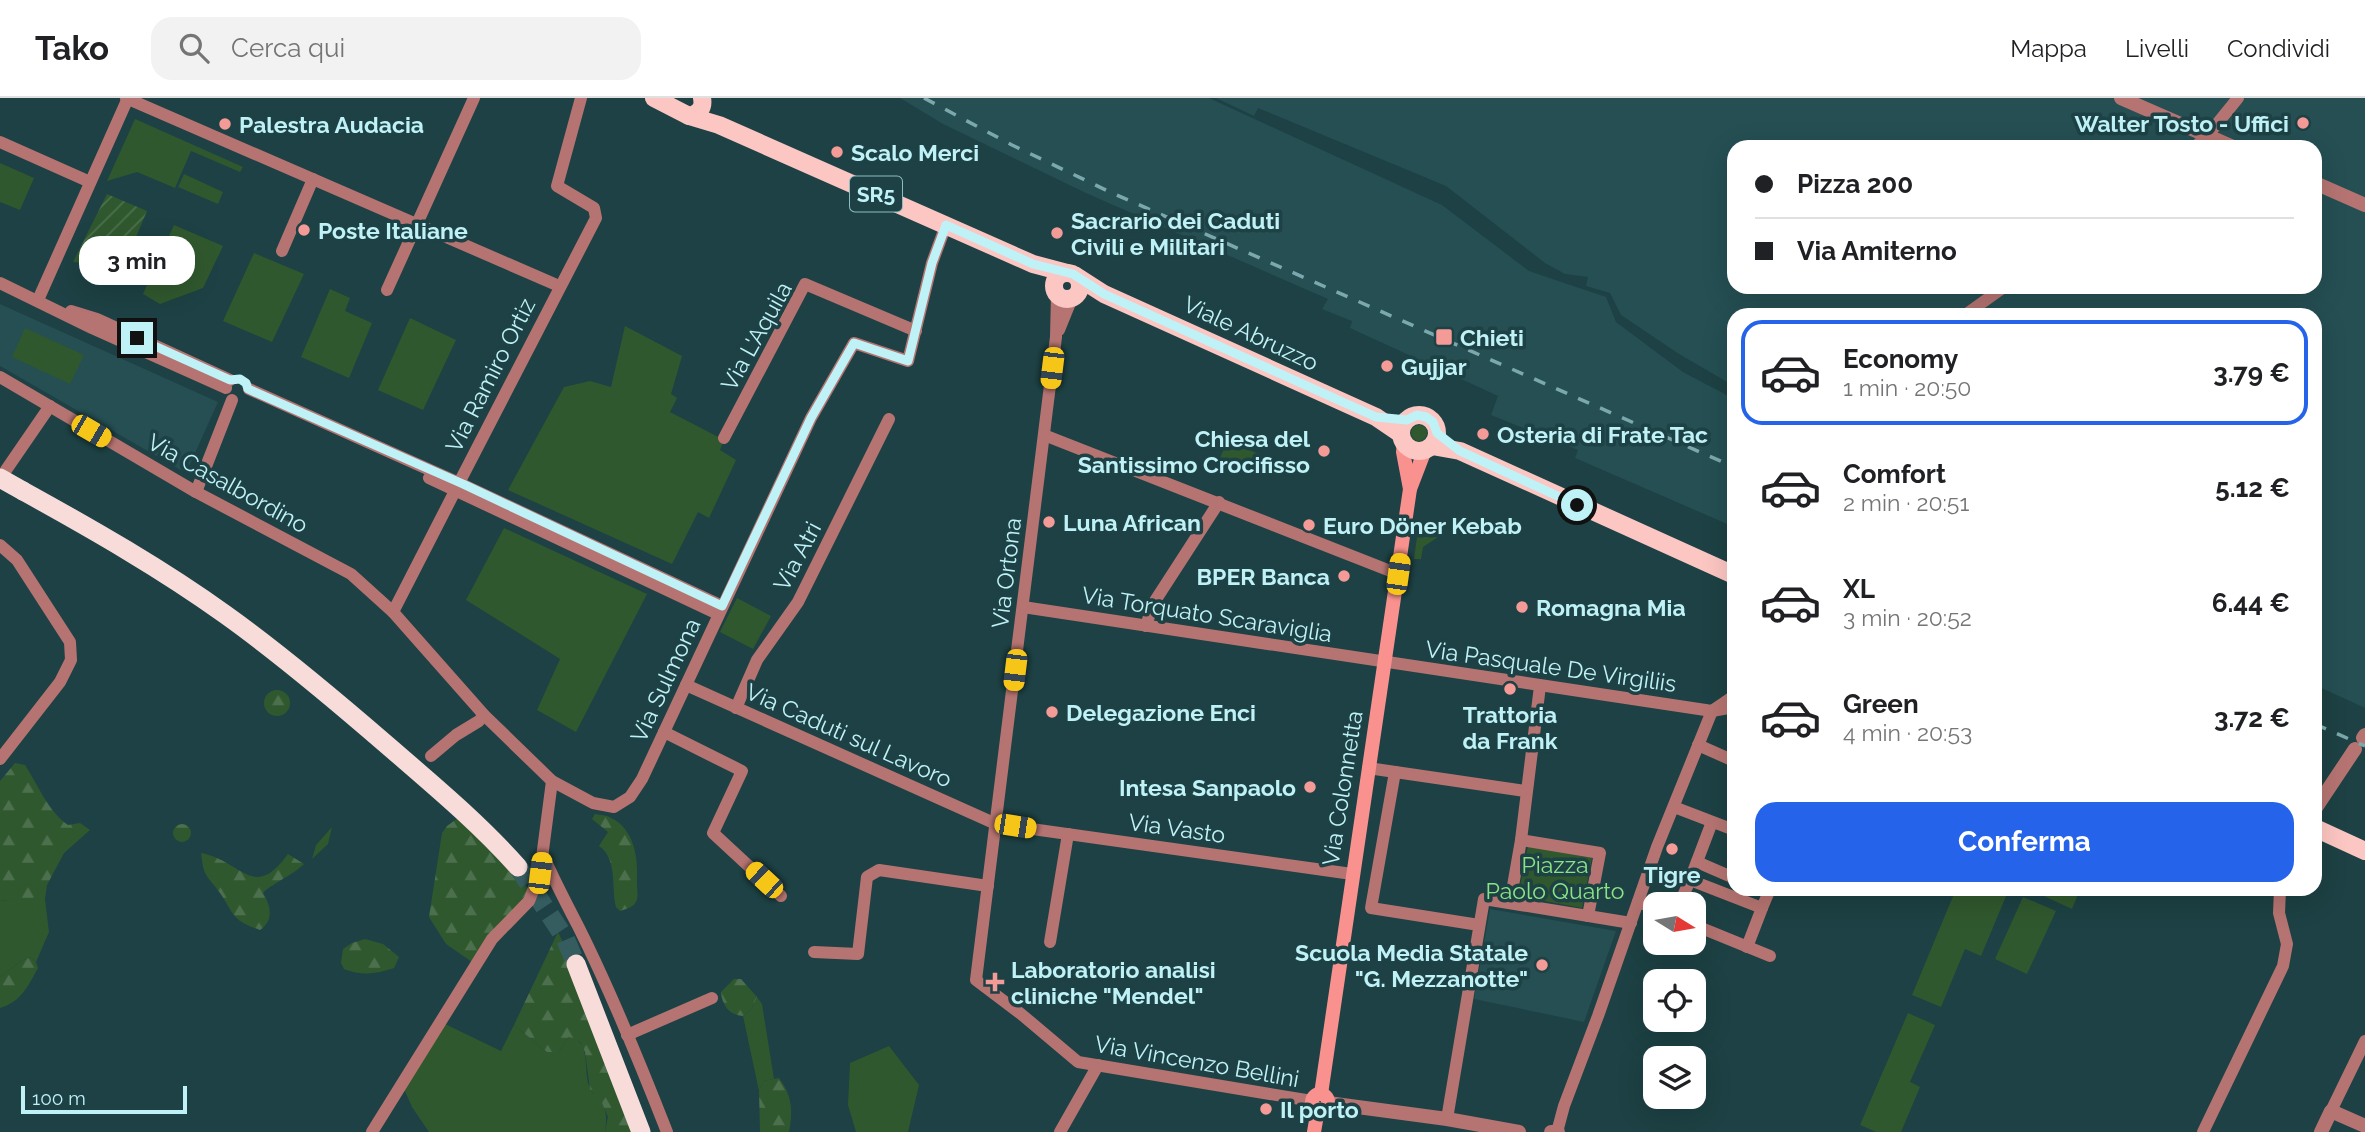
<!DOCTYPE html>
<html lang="it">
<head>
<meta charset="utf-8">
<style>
	:root { --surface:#fff; --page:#f2f2f2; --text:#202124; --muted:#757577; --line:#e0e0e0; --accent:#2563eb }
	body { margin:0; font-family:Raleway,sans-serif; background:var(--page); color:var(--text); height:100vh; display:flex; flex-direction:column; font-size:26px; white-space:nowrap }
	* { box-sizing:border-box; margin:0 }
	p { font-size:23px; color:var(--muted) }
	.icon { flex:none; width:38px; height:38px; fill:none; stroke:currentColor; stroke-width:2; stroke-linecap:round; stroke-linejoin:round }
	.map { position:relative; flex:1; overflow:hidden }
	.sheet { position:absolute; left:1727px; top:210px; width:595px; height:588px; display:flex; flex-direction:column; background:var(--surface); border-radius:21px; box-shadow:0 7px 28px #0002 }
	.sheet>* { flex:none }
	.hud { position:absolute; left:1727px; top:42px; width:595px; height:154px; border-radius:21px; box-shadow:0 7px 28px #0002; display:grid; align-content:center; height:154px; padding:0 28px; background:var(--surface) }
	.needle { width:46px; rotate:101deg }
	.fabs { position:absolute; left:1643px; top:794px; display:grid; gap:14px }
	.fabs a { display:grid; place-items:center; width:63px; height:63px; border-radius:14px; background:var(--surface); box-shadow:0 7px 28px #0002; font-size:35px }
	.scale { position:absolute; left:21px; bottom:18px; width:166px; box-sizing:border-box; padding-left:7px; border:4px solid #bff2f7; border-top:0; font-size:19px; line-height:24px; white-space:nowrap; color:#bff2f7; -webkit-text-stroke:5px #1d4144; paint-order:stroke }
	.end { position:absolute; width:32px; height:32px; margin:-16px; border:9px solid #bff2f7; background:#111; box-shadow:0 0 0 4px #111 }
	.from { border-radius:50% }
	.bubble { position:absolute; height:49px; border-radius:21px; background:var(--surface); box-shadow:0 7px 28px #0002; font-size:23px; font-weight:700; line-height:49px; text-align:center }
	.car { position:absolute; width:21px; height:42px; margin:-21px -10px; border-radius:9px; box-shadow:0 0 5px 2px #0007; background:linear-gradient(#f5c518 24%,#345 0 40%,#f5c518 0 76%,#345 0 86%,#f5c518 0) }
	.hud b { display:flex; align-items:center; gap:24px; height:66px; font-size:26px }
	.hud b+b { border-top:2px solid var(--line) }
	.hud i { width:18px; height:18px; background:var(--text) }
	ul { padding:12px 0 0; list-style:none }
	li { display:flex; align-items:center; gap:21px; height:105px; margin:0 14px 10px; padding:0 14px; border:4px solid transparent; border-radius:21px }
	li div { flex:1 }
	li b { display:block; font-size:26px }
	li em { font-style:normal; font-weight:700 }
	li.on { border-color:var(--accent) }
	li>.icon { width:63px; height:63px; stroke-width:1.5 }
	.button { display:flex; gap:14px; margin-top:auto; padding:14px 28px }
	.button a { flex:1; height:80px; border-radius:21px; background:var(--accent); color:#fff; font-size:28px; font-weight:700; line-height:80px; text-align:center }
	header { display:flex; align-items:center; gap:42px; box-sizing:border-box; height:98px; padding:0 35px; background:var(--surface); border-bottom:2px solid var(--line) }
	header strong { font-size:33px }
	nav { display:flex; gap:38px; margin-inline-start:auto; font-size:24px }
	.search { width:490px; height:63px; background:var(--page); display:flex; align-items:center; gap:18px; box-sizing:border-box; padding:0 24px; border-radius:21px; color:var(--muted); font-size:26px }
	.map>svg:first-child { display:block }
	.built { fill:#254f53; fill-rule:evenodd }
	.green { fill:#30582e }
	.forest { fill:url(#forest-firs) }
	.garden { fill:url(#garden-furrows) }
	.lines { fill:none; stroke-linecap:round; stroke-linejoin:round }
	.trunk-tunnel { stroke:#355c5f; stroke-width:19; stroke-dasharray:19 10; stroke-linecap:butt }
	.minor { stroke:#b57471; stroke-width:12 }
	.tertiary { stroke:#b57471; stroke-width:14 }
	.secondary { stroke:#f9928e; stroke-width:14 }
	.primary { stroke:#fcc6c2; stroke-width:18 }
	.trunk { stroke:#f8dcda; stroke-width:19 }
	.rail { stroke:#7ba8ac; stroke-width:3.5; stroke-dasharray:12 12; stroke-linecap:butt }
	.trunk-bridge { stroke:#f8dcda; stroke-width:19 }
	.route { stroke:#bff2f7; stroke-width:9 }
	.poi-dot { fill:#f59b97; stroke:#1d4144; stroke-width:2.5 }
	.labels { text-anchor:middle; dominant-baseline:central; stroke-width:7; stroke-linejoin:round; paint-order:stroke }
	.shield { fill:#1d4144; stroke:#8ebdc1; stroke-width:2 }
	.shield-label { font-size:21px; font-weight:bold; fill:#bff2f7 }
	.poi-label { font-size:23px; font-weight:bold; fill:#bff2f7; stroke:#1d4144; text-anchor:start }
	.street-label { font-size:23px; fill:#bff2f7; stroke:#1d4144 }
	.park-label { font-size:23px; fill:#8ae385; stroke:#1d4144 }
</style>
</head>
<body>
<header>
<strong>Tako</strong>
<div class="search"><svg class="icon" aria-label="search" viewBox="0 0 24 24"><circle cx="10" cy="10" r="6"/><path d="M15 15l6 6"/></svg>Cerca qui</div>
<nav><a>Mappa</a><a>Livelli</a><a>Condividi</a></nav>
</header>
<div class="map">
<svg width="2365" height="1034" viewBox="0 0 2365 1034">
	<defs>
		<pattern id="forest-firs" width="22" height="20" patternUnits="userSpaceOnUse" patternTransform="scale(1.75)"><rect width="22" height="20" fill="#30582e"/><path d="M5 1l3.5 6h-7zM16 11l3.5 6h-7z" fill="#4c704d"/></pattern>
		<pattern id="garden-furrows" width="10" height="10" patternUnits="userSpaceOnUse" patternTransform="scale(1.75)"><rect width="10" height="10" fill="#30582e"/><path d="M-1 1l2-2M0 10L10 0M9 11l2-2" fill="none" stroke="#4c704d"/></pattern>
	</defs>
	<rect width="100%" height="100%" fill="#1d4144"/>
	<g class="built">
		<path d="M900 0H1209L1442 107 1529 173 1606 199 1616 224 1683 274 1734 301V429L1575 360 1578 352 1555 342 1551 348 1522 335 1523 330 1491 317 1498 298 1350 230 1352 223 1322 211 1328 201 1088 96 943 26Z"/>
		<path d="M1216 0H2365V610L2315 587V217H1734V288L1679 256 1621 217 1610 195 1586 188 1588 179 1565 176 1545 165 1446 88 1258 10 1254 18ZM1734 49H2315V189H1734Z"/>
		<path d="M0 206 218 304 186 375 0 268Z"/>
		<path d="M1490 811 1616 833 1584 924 1474 901Z"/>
	</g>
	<g class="green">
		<path d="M135 21 243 69 240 74 191 53 175 90 137 74 107 83Z"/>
		<path d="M0 65 34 80 20 112 0 104Z"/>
		<path d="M184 76 223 94 218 106 178 89Z"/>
		<path d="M174 127 223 148 203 190 160 206 143 196Z"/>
		<path d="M254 155 304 176 272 244 223 223Z"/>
		<path d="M330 191 350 200 345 213 372 225 349 280 301 259Z"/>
		<path d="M410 220 456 242 423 312 378 292Z"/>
		<path d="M625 228 682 258 671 296 677 300 670 314 724 342 720 352 736 362 709 420 698 414 672 466 508 392 564 289 590 283 611 289Z"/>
		<path d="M25 230 84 257 70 286 12 259Z"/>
		<circle cx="1419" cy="335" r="8"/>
		<path d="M1228 342 1261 357 1252 377 1219 362Z"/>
		<path d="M504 430 647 496 576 634 537 612 560 561 466 502Z"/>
		<path d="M1417 439H1438L1423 449 1421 461H1414Z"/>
		<path d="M737 500 771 518 753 551 720 534Z"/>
		<path d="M332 729 328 746 312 761 316 747Z"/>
		<path d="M1528 748 1592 760 1582 810 1518 798Z"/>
		<path d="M47 787 45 801 49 834 36 864 31 859 21 863 0 879V802C22 804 31 801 47 787Z"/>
		<path d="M1956 791H2009L1981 858 1965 851 1941 909 1912 897Z"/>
		<path d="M2029 791H2080L2072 811Z"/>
		<path d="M2023 799 2056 813 2027 876 1995 861Z"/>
		<path d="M757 899 762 906 774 981 764 983 759 993 743 918 751 912Z"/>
		<path d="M1908 915 1935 927 1910 984 1920 989 1901 1034H1876L1860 1027Z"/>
		<path d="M445 926 501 953 514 927 547 954H558L569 939C593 943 582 974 590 990 591 994 595 996 597 998 607 1009 607 1020 605 1034H429L412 1009 404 991Z"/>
		<path d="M889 948 919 987 908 1034H856L848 1007 850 965Z"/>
	</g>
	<g class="forest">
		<circle cx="277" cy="605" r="13"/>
		<path d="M15 665 25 667C38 687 48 713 68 727L80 725 90 732 64 755 47 787 33 800 13 803 0 802V683Z"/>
		<path d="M595 716C600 717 607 717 611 720 633 730 638 758 637 779 636 798 644 807 620 813L616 809C611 790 618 760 599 748L608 734 592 721Z"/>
		<path d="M458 720 530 792 472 864 446 846 429 819 442 735 447 728Z"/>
		<circle cx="182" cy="735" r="9"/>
		<path d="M201 755C243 763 253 804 288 756L304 766C293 777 268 788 263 795 271 808 274 822 260 832 231 822 235 817 220 795 206 776 204 780 201 755Z"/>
		<path d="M558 834 565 849 634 1034H605L608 1019 602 1005 590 991 585 954 580 944 569 939 558 954H547L514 927Z"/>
		<path d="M365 841 383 846 399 859 394 870C376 876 362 878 344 871L341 865 343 851 352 845Z"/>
		<path d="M31 859 36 864 38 870C28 888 21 904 0 910V879L21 863Z"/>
		<path d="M734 881H741L757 899 751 912 743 918C729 917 722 907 721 894Z"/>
		<path d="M779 980C792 998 793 1012 789 1034H760L759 993 764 983Z"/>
	</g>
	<path class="garden" d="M107 96 147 113 130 153 102 168 89 163 85 165 73 164Z"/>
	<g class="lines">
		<path class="trunk-tunnel" d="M518 769 565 840 576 866"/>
		<g class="minor">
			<path d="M126 0 559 188"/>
			<path d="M0 44 90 84"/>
			<path d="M2195 49 2208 37 2238 0"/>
			<path d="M282 153 313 81"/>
			<path d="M0 185 92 230 226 290"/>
			<path d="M387 192 474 0"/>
			<path d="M1057 196 1056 239 976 882 1021 916 1078 964 1312 1003"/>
			<path d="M38 202 128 0"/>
			<path d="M71 213 97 221 230 282"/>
			<path d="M1965 217 2004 189"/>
			<path d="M1059 232 1072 200"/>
			<path d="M0 279 196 394 351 476 393 514"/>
			<path d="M249 291 459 385 722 508"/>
			<path d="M1044 337 1398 476"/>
			<path d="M724 340 805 186 916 233"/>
			<path d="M6 372 50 308"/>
			<path d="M429 380 718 516"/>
			<path d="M459 385 596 120 594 110 557 88 581 0"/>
			<path d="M455 393 393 514 484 617 552 683 593 705 614 709 630 699 642 681 811 320 854 245 908 263 932 165 946 127"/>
			<path d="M196 394 232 302"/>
			<path d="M0 447 17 462 70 544 71 562 60 584 0 661"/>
			<path d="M1023 509 1712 613 1734 609"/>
			<path d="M1146 528 1153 506 1219 404"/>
			<path d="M686 587 996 726 1352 776"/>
			<path d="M736 610 757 562 798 504 889 321"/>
			<path d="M664 634 742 673 713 735 781 798"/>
			<path d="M1698 647 1734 663"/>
			<path d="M431 658 456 637 479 623 484 617"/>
			<path d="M1368 670 1525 693"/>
			<path d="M1395 674 1371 810 1479 827"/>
			<path d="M1674 709 1734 732"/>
			<path d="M1521 742 1600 755 1588 818"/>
			<path d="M543 757C554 782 566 805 579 830 612 896 640 965 667 1034"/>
			<path d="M1697 764 1734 780"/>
			<path d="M1690 782 1712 724"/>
			<path d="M1638 804 1656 811"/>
			<path d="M1510 805 1521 742 1540 588"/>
			<path d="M1679 807 1690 782 1762 810 1770 791"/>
			<path d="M1694 827 1770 858"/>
			<path d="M1050 844 1068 736"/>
			<path d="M1747 849 1762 810"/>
			<path d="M814 854 858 856 867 779 879 772 988 788"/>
			<path d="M627 937 712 900"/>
			<path d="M2331 1013 2365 943"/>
			<path d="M1447 1021 1484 801 1631 825"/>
			<path d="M372 1034 492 841 529 803 540 775 552 683"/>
			<path d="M1060 1034 1098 967"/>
			<path d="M1557 1034 1564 1008 1598 918 1657 749 1712 613 1734 598"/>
			<path d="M2203 1034 2283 868 2287 846 2279 815 2280 791"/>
		</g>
		<g class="tertiary">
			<path d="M2121 0 2233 49"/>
			<path d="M2315 85 2365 107"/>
			<path d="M2363 640 2365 637"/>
			<path d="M2315 711 2355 651"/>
			<path d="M1328 1005 1447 1021 1519 1034"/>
			<path d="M1551 1034H1558"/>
			<path d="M2321 1034 2331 1013 2365 1028"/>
		</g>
		<g class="secondary">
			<path d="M1404 345 1403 354 1410 391"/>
			<path d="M1321 996 1410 391 1425 352"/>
			<circle cx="1320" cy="1004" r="8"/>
			<path d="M1314 1034 1318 1011"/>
		</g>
		<g class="primary">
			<path d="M654 0 689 18C699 16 704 10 702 0"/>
			<path d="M689 18 719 27 1033 166 1067 175"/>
			<circle cx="1067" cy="188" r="13"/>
			<path d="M1076 178 1104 196 1376 319 1401 336"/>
			<circle cx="1419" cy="335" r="18"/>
			<path d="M1432 348 1460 353 1734 477"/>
			<path d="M2315 730 2365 753"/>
		</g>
		<g class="trunk">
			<path d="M23 393C92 431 162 471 226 517 282 557 335 602 387 647 432 686 478 724 518 769"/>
			<path d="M576 866 641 1034"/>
		</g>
		<g class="rail">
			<path d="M924 0 1012 47 1110 94 1734 369"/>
			<path d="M2315 626 2365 648"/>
		</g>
		<path class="trunk-bridge" d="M0 380 23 393"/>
	</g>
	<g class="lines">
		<path class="route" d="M137 240 230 282 240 281 246 285 248 291 463 386 722 508 811 320 854 245 908 263 932 165 946 127 1033 166 1073 176 1104 196 1376 319 1407 322 1417 317 1426 319 1433 324 1437 335 1460 353 1577 407"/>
	</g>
	<g class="poi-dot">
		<circle cx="2303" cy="25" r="7"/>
		<circle cx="225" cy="26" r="7"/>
		<circle cx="837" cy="54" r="7"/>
		<circle cx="304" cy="132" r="7"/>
		<circle cx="1057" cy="135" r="7"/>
		<rect x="1435" y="230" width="18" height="18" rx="3.5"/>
		<circle cx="1387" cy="268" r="7"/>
		<circle cx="1483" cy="336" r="7"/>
		<circle cx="1324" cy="353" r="7"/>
		<circle cx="1049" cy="424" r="7"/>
		<circle cx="1309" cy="427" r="7"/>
		<circle cx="1344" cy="478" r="7"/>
		<circle cx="1522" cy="509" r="7"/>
		<circle cx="1510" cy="591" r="7"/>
		<circle cx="1052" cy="614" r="7"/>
		<circle cx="1310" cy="689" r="7"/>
		<circle cx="1672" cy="751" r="7"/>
		<circle cx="1542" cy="867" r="7"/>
		<path d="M991.5 873.5h7v7h7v7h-7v7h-7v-7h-7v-7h7z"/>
		<circle cx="1266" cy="1011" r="7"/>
	</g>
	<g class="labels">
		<rect class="shield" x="850" y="78.5" width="52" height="35" rx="5"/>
		<g class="shield-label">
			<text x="876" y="96">SR5</text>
		</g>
		<g class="poi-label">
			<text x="2289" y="25" text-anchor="end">Walter Tosto - Uffici</text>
			<text x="239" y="26">Palestra Audacia</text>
			<text x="851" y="54">Scalo Merci</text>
			<text x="1071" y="122">Sacrario dei Caduti<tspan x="1071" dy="26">Civili e Militari</tspan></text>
			<text x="318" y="132">Poste Italiane</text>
			<text x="1460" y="239">Chieti</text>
			<text x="1401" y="268">Gujjar</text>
			<text x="1497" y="336">Osteria di Frate Tac</text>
			<text x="1310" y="340" text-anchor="end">Chiesa del<tspan x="1310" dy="26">Santissimo Crocifisso</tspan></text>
			<text x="1063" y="424">Luna African</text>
			<text x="1323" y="427">Euro Döner Kebab</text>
			<text x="1330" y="478" text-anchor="end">BPER Banca</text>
			<text x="1536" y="509">Romagna Mia</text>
			<text x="1066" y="614">Delegazione Enci</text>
			<text x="1510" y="616" text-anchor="middle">Trattoria<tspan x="1510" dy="26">da Frank</tspan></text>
			<text x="1296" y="689" text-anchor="end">Intesa Sanpaolo</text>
			<text x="1672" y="776" text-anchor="middle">Tigre</text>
			<text x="1528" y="854" text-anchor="end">Scuola Media Statale<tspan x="1528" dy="26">"G. Mezzanotte"</tspan></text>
			<text x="1011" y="871">Laboratorio analisi<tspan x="1011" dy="26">cliniche "Mendel"</tspan></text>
			<text x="1280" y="1011">Il porto</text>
		</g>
		<g class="street-label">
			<text transform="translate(1251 235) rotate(25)">Viale Abruzzo</text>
			<text transform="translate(756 238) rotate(-61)">Via L'Aquila</text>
			<text transform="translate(490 277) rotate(-63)">Via Ramiro Ortiz</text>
			<text transform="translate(228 385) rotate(29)">Via Casalbordino</text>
			<text transform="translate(797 458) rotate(-62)">Via Atri</text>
			<text transform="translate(1006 475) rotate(-83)">Via Ortona</text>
			<text transform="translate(1207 516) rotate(9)">Via Torquato Scaraviglia</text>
			<text transform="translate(1551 568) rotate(8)">Via Pasquale De Virgiliis</text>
			<text transform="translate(665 582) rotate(-65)">Via Sulmona</text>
			<text transform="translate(849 637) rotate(24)">Via Caduti sul Lavoro</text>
			<text transform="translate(1342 690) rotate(-81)">Via Colonnetta</text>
			<text transform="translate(1177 730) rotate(8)">Via Vasto</text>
			<text transform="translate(1197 963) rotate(10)">Via Vincenzo Bellini</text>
		</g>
		<g class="park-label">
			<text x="1555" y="766">Piazza<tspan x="1555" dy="26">Paolo Quarto</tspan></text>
		</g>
	</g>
</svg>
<div class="fabs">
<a><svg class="needle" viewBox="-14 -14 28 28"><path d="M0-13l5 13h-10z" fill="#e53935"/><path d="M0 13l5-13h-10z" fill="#757577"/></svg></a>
<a><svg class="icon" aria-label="locate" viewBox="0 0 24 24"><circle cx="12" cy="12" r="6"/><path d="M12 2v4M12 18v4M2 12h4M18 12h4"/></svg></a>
<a><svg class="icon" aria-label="layers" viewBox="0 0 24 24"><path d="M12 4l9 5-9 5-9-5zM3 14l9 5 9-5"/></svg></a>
</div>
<div class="scale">100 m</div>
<i class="end from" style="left:1577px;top:407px"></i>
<i class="end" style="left:137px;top:240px"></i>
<div class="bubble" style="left:79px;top:138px;width:116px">3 min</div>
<i class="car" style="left:1052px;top:270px;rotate:187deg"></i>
<i class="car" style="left:91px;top:333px;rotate:120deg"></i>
<i class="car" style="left:1398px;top:476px;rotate:8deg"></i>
<i class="car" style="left:1015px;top:572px;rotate:187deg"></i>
<i class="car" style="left:1015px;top:728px;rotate:99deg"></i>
<i class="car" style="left:540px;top:775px;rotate:7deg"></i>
<i class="car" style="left:764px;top:782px;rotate:313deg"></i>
<div class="hud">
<b><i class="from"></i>Pizza 200</b>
<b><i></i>Via Amiterno</b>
</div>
<section class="sheet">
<ul>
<li class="on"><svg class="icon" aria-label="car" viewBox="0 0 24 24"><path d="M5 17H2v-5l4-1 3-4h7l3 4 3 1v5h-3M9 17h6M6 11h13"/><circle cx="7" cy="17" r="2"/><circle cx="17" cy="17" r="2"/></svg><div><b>Economy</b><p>1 min · 20:50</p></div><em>3.79 €</em></li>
<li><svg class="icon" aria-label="car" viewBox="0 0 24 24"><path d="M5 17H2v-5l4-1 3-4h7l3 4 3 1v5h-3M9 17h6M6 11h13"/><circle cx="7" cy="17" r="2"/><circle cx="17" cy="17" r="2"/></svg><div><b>Comfort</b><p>2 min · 20:51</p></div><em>5.12 €</em></li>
<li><svg class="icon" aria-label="car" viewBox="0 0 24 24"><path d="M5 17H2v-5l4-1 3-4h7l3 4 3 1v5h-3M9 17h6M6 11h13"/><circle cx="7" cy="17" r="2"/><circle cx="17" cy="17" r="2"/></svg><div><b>XL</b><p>3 min · 20:52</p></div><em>6.44 €</em></li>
<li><svg class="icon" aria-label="car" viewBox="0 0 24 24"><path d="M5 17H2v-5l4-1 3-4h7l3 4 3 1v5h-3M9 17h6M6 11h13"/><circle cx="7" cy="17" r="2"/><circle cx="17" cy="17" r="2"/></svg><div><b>Green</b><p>4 min · 20:53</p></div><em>3.72 €</em></li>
</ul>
<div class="button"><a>Conferma</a></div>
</section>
</div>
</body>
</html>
